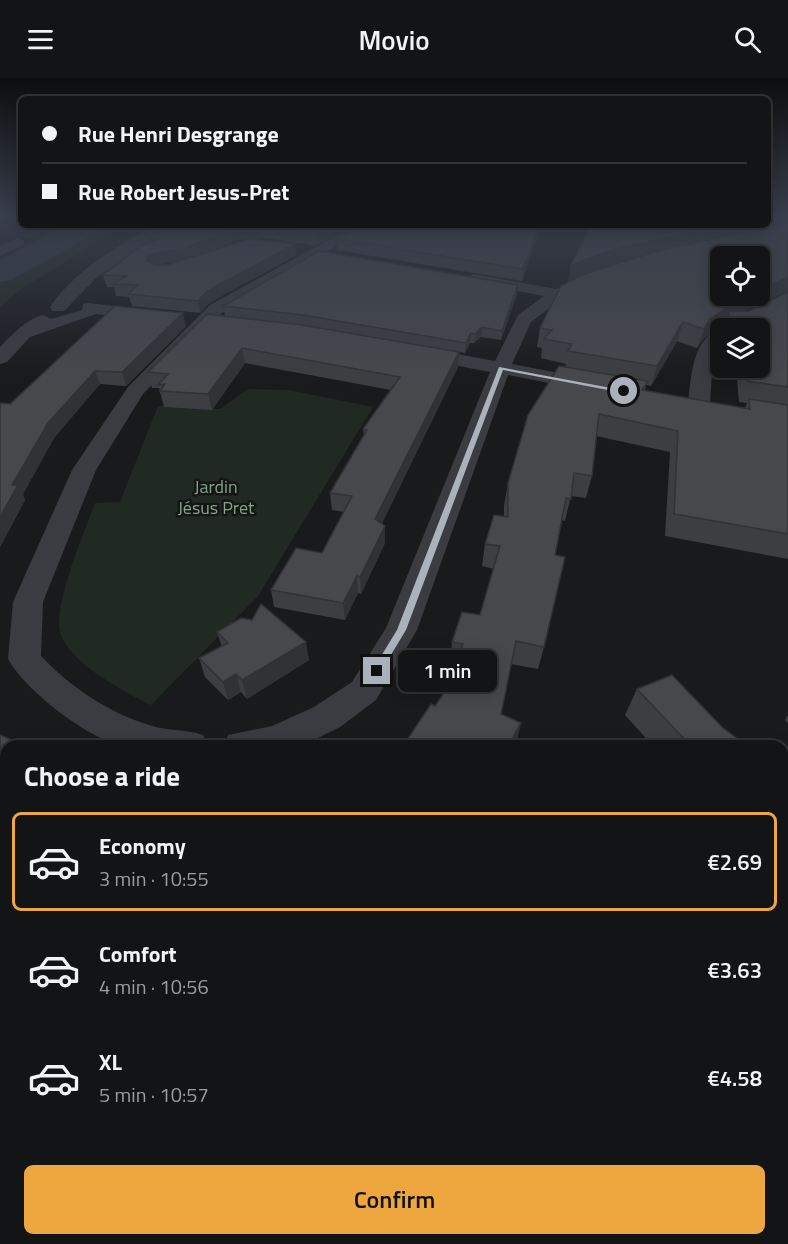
<!DOCTYPE html>
<html lang="en">
<head>
<meta charset="utf-8">
<style>
	:root { --surface:#131415; --page:#1c1d1e; --text:#f1f3f6; --muted:#9d9ea0; --line:#323334; --accent:#eea73f }
	body { margin:0; font-family:"Titillium Web",sans-serif; background:var(--page); color:var(--text); height:100vh; display:flex; flex-direction:column; font-size:22px; white-space:nowrap }
	* { box-sizing:border-box; margin:0 }
	p { font-size:20px; color:var(--muted) }
	.icon { flex:none; width:33px; height:33px; fill:none; stroke:currentColor; stroke-width:2; stroke-linecap:round; stroke-linejoin:round }
	.map { position:relative; flex:1; overflow:hidden }
	.sheet { position:absolute; left:0px; top:662px; width:789px; height:506px; display:flex; flex-direction:column; background:var(--surface); border-radius:18px 18px 0 0; box-shadow:0 3px 15px #0003,0 0 0 2px var(--line) }
	.sheet>* { flex:none }
	.hud { position:absolute; left:18px; top:18px; width:753px; height:132px; border-radius:9px; box-shadow:0 3px 15px #0003,0 0 0 2px var(--line); display:grid; align-content:center; height:132px; padding:0 24px; background:var(--surface) }
	.controls { position:absolute; left:710px; top:168px; display:grid; gap:12px }
	.controls a { display:grid; place-items:center; width:60px; height:60px; border-radius:9px; background:var(--surface); box-shadow:0 3px 15px #0003,0 0 0 2px var(--line); font-size:30px }
	.end { position:absolute; width:27px; height:27px; margin:-14px; border:8px solid #acb2bb; background:#111; box-shadow:0 0 0 3px #111 }
	.from { border-radius:50% }
	.bubble { position:absolute; height:42px; border-radius:9px; background:var(--surface); box-shadow:0 3px 15px #0003,0 0 0 2px var(--line); font-size:20px; font-weight:600; line-height:42px; text-align:center }
	.hud b { display:flex; align-items:center; gap:21px; height:57px; font-size:22px }
	.hud b+b { border-top:2px solid var(--line) }
	.hud i { width:15px; height:15px; background:var(--text) }
	ul { padding:0; list-style:none }
	li { display:flex; align-items:center; gap:18px; height:99px; margin:0 12px 9px; padding:0 12px; border:3px solid transparent; border-radius:9px }
	li div { flex:1 }
	li b { display:block; font-size:22px }
	li em { font-style:normal; font-weight:600 }
	li.active { border-color:var(--accent) }
	li>.icon { width:54px; height:54px; stroke-width:1.5 }
	h2 { padding:0 24px; font-size:27px; line-height:72px }
	.action { display:flex; gap:12px; margin-top:auto; padding:12px 24px }
	.action a { flex:1; height:69px; border-radius:9px; background:var(--accent); color:#111; font-size:24px; font-weight:600; line-height:69px; text-align:center }
	header { display:flex; justify-content:space-between; align-items:center; height:78px; padding:0 24px; background:var(--surface); font-size:27px; font-weight:600 }
	.map>svg:first-child { display:block }
	.green { fill:#212a22 }
	.lines { fill:none; stroke-linecap:round; stroke-linejoin:round }
	.river { fill:#2f3a40; fill-rule:evenodd }
	.minor { fill:#3a3c41; fill-rule:evenodd }
	.wall { fill:#3c3e41; fill-rule:evenodd }
	.shaded-wall { fill:#313235 }
	.building { fill:#46484c; stroke:#313235; stroke-width:1.5 }
	.route { fill:#acb2bb }
	.labels { text-anchor:middle; dominant-baseline:central; stroke-width:5; stroke-linejoin:round; paint-order:stroke }
	.far-park-label { font-size:18px; fill:#84a584; stroke:#141517 }
</style>
</head>
<body>
<header><svg class="icon" aria-label="menu" viewBox="0 0 24 24"><path d="M4 6h16M4 12h16M4 18h16"/></svg>Movio<svg class="icon" aria-label="search" viewBox="0 0 24 24"><circle cx="10" cy="10" r="6"/><path d="M15 15l6 6"/></svg></header>
<div class="map">
<svg width="788" height="1166" viewBox="0 0 788 1166">
	<rect width="100%" height="100%" fill="#191a1c"/>
	<g class="green">
		<path d="M0 138H21V147H126L21 211 0 229V181L34 161 0 156Z"/>
		<path d="M248 311 289 312 373 329 258 518 151 627C125 614 72 587 61 557 51 530 85 454 95 425L120 424 158 328 220 331Z"/>
		<path d="M783 1005 788 1009V1166H671L673 1161H783Z"/>
	</g>
	<g class="lines">
		<path class="river" d="M68 147H107C102 154 26 193 11 202L0 204V182Z"/>
		<g class="minor">
			<path d="M156 147H172L96 200 64 233H52L50 229C74 193 118 167 156 147Z"/>
			<path d="M356 147H372L222 235 143 316 96 392 43 524 41 578C69 608 109 635 149 647 166 653 185 651 203 657L208 668C184 668 142 672 120 667 87 660 24 611 8 581L13 524 72 392 128 309 210 227Z"/>
			<path d="M18 160 25 164 23 167 0 178V168Z"/>
			<path d="M597 194 605 199 602 202 564 219 531 244 512 286 596 302 603 304 606 308 603 312 596 314 508 297 417 552 376 622 340 649 302 668H223L228 657 272 648 314 629 352 604 386 550 490 294 407 278 405 274 407 270 414 268 495 283 518 237 544 218 469 204 466 201 469 198 474 196 556 211Z"/>
			<path d="M89 225 152 233 161 238 152 243 96 236 30 259 7 284 0 286V269C12 257 26 241 43 237L51 241 82 232 83 226Z"/>
			<path d="M720 252V270L713 280 710 325 706 329H692L688 325C691 302 692 259 720 252Z"/>
			<path d="M0 827 6 830V877L0 874Z"/>
		</g>
	</g>
	<g class="wall">
		<path d="M768 138H788V213L744 233H749L788 214V481L665 458 670 374 596 358 592 398 586 420 571 418 565 443 562 442 555 477 544 569 538 591 511 586 501 636 521 645 515 668H403L435 628 452 603 457 588 450 586 452 564 480 537 494 491 482 488 485 466 504 439V428L508 405 565 289 566 286 541 280 542 270 537 269 540 250ZM726 242 723 250H759V290H736L739 324 747 325 745 330 645 312 646 307 651 308 677 263 697 270 704 260 717 251 721 244Z"/>
		<path d="M159 147H352L315 168 262 159 240 161 184 182 155 187H167L296 177 209 225 200 235 132 228 129 219 116 218 114 209H107L103 197 146 166 144 157Z"/>
		<path d="M541 147 522 203 337 172V161Z"/>
		<path d="M518 207 517 216 501 262 481 259 474 265H470L465 275 304 247 225 238 223 228Z"/>
		<path d="M207 236 459 274 458 289 382 445 385 448V465L361 516 358 515 345 542 274 529 271 512 322 475 344 434 332 432 330 415 364 358 363 351 391 312 245 285 212 332 164 329 159 310H152L148 294Z"/>
		<path d="M186 248 126 308 100 306 54 360 23 416 25 422 0 469 10 326Z"/>
		<path d="M217 554 309 582 247 621 241 614 228 622 205 599 199 580 222 569Z"/>
		<path d="M637 611 722 649 747 668H653L625 637Z"/>
		<path d="M788 637V645L785 642Z"/>
		<path d="M783 694 788 698V787L783 783Z"/>
		<path d="M783 888 788 892V981L783 977Z"/>
		<path d="M622 1161H669L667 1166H626Z"/>
	</g>
	<g class="shaded-wall">
		<path d="M768 138H784L779 149 568 204 571 187 614 171 724 147H768Z"/>
		<path d="M333 147H352L315 168 314 157Z"/>
		<path d="M539 147H541L522 203 523 191Z"/>
		<path d="M261 148 262 159 240 161 184 182 154 187 149 190 147 179 151 176 238 150Z"/>
		<path d="M295 166 296 177 209 225 200 235 198 223 207 213Z"/>
		<path d="M788 199V213L729 240V233L726 242 721 244 717 251 704 260 697 270 704 251 710 241 728 225 746 218H759V212Z"/>
		<path d="M518 207 517 216 501 262 502 253Z"/>
		<path d="M183 235 186 248 126 308 122 294Z"/>
		<path d="M683 244 677 263 651 308 657 288Z"/>
		<path d="M482 249 481 259 474 265 475 256Z"/>
		<path d="M471 255 470 265 465 275 466 265Z"/>
		<path d="M242 270 245 285 212 332 208 316Z"/>
		<path d="M459 274 458 289 376 458 375 441Z"/>
		<path d="M95 293 100 306 54 360 23 416 25 422 0 469V439L12 407 48 345Z"/>
		<path d="M385 448V465L361 516 360 499Z"/>
		<path d="M357 498 358 515 345 542 343 525Z"/>
		<path d="M306 564 309 582 247 621 242 602Z"/>
		<path d="M236 596 241 614 228 622 223 604Z"/>
		<path d="M521 645 515 668H508Z"/>
		<path d="M6 730V763L0 770V737Z"/>
		<path d="M0 1014 6 1018V1025L0 1020Z"/>
		<path d="M6 1109V1137L0 1140V1118Z"/>
		<path d="M310 1161H315L313 1166H307Z"/>
	</g>
	<g class="building">
		<path d="M788 144V199L759 212V178H720V218H746L728 225 724 232 710 241 704 251 683 244 657 288 568 273 572 266 544 261 552 252 540 250 561 208 582 197 654 174Z"/>
		<path d="M159 147H333L314 157 261 148 238 150 182 171 151 176 147 179V183L155 187H167L249 161 295 166 207 213 198 223 128 216 138 207 113 206 127 198 103 197 141 168 159 161 144 157Z"/>
		<path d="M359 147H539L523 191 337 161Z"/>
		<path d="M591 147H724L614 171 571 187Z"/>
		<path d="M319 173 518 207 502 253 482 249 475 256 471 255 466 265 303 237 223 228Z"/>
		<path d="M788 214V309L747 303 746 290H759V250H729V233H749Z"/>
		<path d="M115 228 183 235 122 294 95 293 48 345 12 407H18L0 439V325L10 326Z"/>
		<path d="M207 236 302 247 459 274 375 441 385 448 360 499 357 498 343 525 271 512 296 470 322 475 352 418 330 415 367 352 363 351 400 299 242 270 208 316 160 313 165 306 158 307 168 296 148 294Z"/>
		<path d="M559 288 648 303 642 312 750 331 749 321 788 327V456L674 436 678 353 599 336 592 398 574 395 571 421 566 420 555 477 565 479 544 569 516 563 501 636 521 645 508 668H403L431 626 435 628 452 603 463 566 452 564 462 534 480 537 500 468 485 466 494 437 508 439V405L528 337Z"/>
		<path d="M261 526 306 564 242 602 236 596 223 604 199 580 228 565 217 554 241 540 252 542Z"/>
		<path d="M672 597 722 649 747 668 690 667 637 611Z"/>
		<path d="M0 657 26 668H6V730L0 737Z"/>
		<path d="M783 694 788 698V746L783 742Z"/>
		<path d="M783 888 788 892V937L783 946Z"/>
		<path d="M0 1020 6 1025V1109L0 1118Z"/>
		<path d="M78 1161H310L307 1166H81L77 1163Z"/>
		<path d="M646 1161H669L667 1166H651Z"/>
	</g>
	<linearGradient id="sky" x2="0" y2="1"><stop stop-color="#0e0e0f"/><stop offset="0.46" stop-color="#383e4b"/><stop offset="1" stop-color="#383e4b" stop-opacity="0"/></linearGradient>
	<rect width="788" height="301" fill="url(#sky)"/>
	<path class="route" d="M499 289 627 313 624 315 503 292 406 552 380 595H373L372 593 397 552Z"/>
	<g class="labels">
		<g class="far-park-label">
			<text x="216" y="408">Jardin<tspan x="216" dy="21">Jésus Pret</tspan></text>
		</g>
	</g>
</svg>
<div class="controls">
<a><svg class="icon" aria-label="locate" viewBox="0 0 24 24"><circle cx="12" cy="12" r="6"/><path d="M12 2v4M12 18v4M2 12h4M18 12h4"/></svg></a>
<a><svg class="icon" aria-label="layers" viewBox="0 0 24 24"><path d="M12 4l9 5-9 5-9-5zM3 14l9 5 9-5"/></svg></a>
</div>
<i class="end from" style="left:624px;top:313px"></i>
<i class="end" style="left:377px;top:593px"></i>
<div class="bubble" style="left:398px;top:572px;width:99px">1 min</div>
<div class="hud">
<b><i class="from"></i>Rue Henri Desgrange</b>
<b><i></i>Rue Robert Jesus-Pret</b>
</div>
<section class="sheet">
<h2>Choose a ride</h2>
<ul>
<li class="active"><svg class="icon" aria-label="car" viewBox="0 0 24 24"><path d="M5 17H2v-5l4-1 3-4h7l3 4 3 1v5h-3M9 17h6M6 11h13"/><circle cx="7" cy="17" r="2"/><circle cx="17" cy="17" r="2"/></svg><div><b>Economy</b><p>3 min · 10:55</p></div><em>€2.69</em></li>
<li><svg class="icon" aria-label="car" viewBox="0 0 24 24"><path d="M5 17H2v-5l4-1 3-4h7l3 4 3 1v5h-3M9 17h6M6 11h13"/><circle cx="7" cy="17" r="2"/><circle cx="17" cy="17" r="2"/></svg><div><b>Comfort</b><p>4 min · 10:56</p></div><em>€3.63</em></li>
<li><svg class="icon" aria-label="car" viewBox="0 0 24 24"><path d="M5 17H2v-5l4-1 3-4h7l3 4 3 1v5h-3M9 17h6M6 11h13"/><circle cx="7" cy="17" r="2"/><circle cx="17" cy="17" r="2"/></svg><div><b>XL</b><p>5 min · 10:57</p></div><em>€4.58</em></li>
</ul>
<div class="action"><a>Confirm</a></div>
</section>
</div>
</body>
</html>
